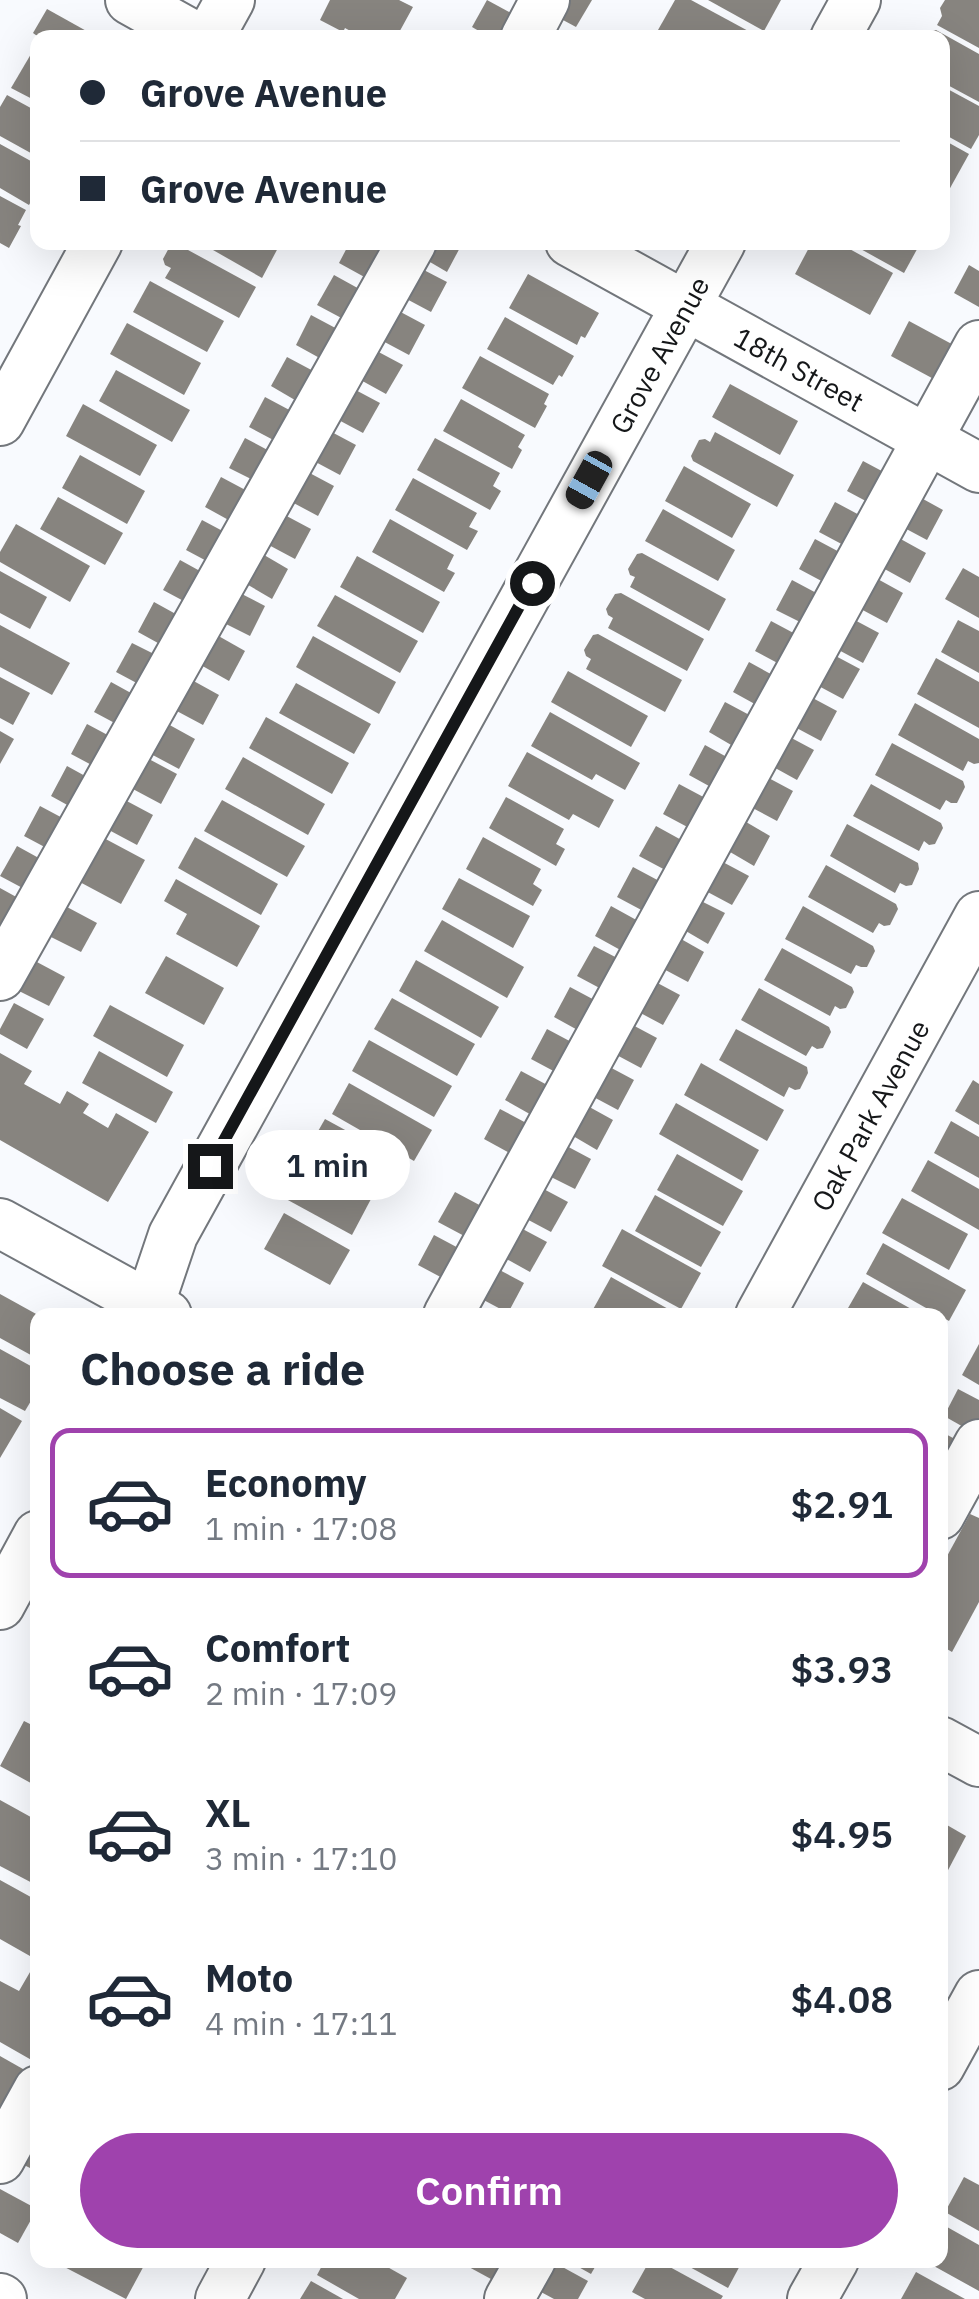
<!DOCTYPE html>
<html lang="en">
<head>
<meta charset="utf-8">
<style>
	:root { --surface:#fff; --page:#f2f2f3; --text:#1f2937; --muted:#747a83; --line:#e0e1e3; --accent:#9f42ad }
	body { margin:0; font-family:"IBM Plex Sans",sans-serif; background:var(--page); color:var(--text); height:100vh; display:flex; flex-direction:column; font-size:38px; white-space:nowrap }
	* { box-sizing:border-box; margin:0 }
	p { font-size:32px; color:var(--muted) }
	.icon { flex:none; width:55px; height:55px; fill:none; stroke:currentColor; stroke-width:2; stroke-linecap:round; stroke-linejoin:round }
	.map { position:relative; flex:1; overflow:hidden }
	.side { position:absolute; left:30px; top:1308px; width:918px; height:960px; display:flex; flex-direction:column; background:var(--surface); border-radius:20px; box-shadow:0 10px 40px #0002 }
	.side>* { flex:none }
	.top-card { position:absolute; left:30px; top:30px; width:920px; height:220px; border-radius:20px; box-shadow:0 10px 40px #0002; display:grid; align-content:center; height:220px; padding:0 50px; background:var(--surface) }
	.end { position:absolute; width:45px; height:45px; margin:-22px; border:12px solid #151719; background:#fff; box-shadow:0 0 0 5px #fff }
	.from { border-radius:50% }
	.bubble { position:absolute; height:70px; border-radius:35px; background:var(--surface); box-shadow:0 10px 40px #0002; font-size:32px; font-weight:600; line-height:70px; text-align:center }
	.car { position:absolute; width:30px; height:60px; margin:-30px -15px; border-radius:12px; box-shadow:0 0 8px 2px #0007; background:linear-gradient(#222 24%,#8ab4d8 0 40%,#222 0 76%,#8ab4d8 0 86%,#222 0) }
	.top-card b { display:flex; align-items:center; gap:35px; height:95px; font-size:38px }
	.top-card b+b { border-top:2px solid var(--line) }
	.top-card i { width:25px; height:25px; background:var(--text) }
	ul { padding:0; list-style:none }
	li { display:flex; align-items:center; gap:30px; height:150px; margin:0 20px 15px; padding:0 30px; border:5px solid transparent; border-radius:20px }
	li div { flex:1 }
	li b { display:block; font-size:38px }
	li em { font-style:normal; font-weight:600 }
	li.active { border-color:var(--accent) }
	li>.icon { width:90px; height:90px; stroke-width:1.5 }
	h2 { padding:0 50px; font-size:45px; line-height:120px }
	.cta { display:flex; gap:20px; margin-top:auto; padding:20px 50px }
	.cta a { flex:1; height:115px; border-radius:60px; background:var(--accent); color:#fff; font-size:40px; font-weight:600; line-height:115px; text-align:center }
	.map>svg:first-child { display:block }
	.building { fill:#87847f }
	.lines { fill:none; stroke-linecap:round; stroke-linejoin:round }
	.minor-casing { stroke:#73777c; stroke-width:52 }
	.minor { stroke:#fff; stroke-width:48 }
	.route { stroke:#151719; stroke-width:12 }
	.labels { text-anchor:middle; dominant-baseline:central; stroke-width:8; stroke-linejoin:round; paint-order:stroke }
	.street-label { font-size:28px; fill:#151719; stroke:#f8fafe }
</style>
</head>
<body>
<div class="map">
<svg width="979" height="2299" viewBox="0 0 979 2299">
	<rect width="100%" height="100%" fill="#f8fafe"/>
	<g class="building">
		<path d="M330 0H399L413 7 396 38H363L345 28 343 32 320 20Z"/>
		<path d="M487 0 513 14 500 38H491L472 27Z"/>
		<path d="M557 0H592L576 27 550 13Z"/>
		<path d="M675 0H691L752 33 750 38H672L658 30Z"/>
		<path d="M708 0H781L764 31Z"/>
		<path d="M945 0H979V48L937 25 942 16 940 8Z"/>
		<path d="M47 9 99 38H40L33 33Z"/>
		<path d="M936 30 979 54V102L942 82V38H925L927 33Z"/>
		<path d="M31 54 38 57V102L11 88Z"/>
		<path d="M942 86 979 106V135L971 149 942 133Z"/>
		<path d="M7 95 38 112V157L0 136V107Z"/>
		<path d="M942 139 969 154 949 190 942 187Z"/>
		<path d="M0 144 38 165V196L35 194 29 205 0 188Z"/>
		<path d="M0 196 26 210 18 225 21 226 9 248 0 243Z"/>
		<path d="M199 242H273L279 246 262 278Z"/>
		<path d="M350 242H373L384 249 368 279 339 263Z"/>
		<path d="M425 242H463L447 272 418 255Z"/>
		<path d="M812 242H837L893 273 870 315 795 274Z"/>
		<path d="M848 242H921L904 273Z"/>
		<path d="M177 244 256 287 239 318 165 278 171 268 165 265 163 259 170 246Z"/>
		<path d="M969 265 979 271V307L954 293Z"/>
		<path d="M418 267 447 282 431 312 401 296Z"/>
		<path d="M528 274 599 313 585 338 581 336 577 345 509 308Z"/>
		<path d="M334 275 363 291 347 321 317 305Z"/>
		<path d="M150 281 224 321 207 352 133 312Z"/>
		<path d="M395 309 425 325 409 355 379 339Z"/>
		<path d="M311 315 341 331 325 361 296 345Z"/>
		<path d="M505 317 574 356 562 377 559 375 553 385 487 349Z"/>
		<path d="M909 321 961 349 943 384 891 356Z"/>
		<path d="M127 323 201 363 184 395 110 354Z"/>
		<path d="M373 349 403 365 386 394 357 378Z"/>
		<path d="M480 356 549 394 544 404 547 406 535 428 462 388Z"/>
		<path d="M287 357 317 373 300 403 271 386Z"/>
		<path d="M116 370 190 410 172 442 99 401Z"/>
		<path d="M730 384 798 421 780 455 712 417Z"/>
		<path d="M350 387 380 403 363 433 333 417Z"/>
		<path d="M265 397 295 413 279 443 249 427Z"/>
		<path d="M461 399 525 435 518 447 522 450 512 469 443 431Z"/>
		<path d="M83 404 157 445 140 476 66 436Z"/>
		<path d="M326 429 356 445 340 475 310 459Z"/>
		<path d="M715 432 794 475 777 507 693 461 691 456 699 440 705 439 710 442Z"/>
		<path d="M245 438 275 454 259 483 229 468Z"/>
		<path d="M435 438 500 473 493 486 501 491 490 510 417 470Z"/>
		<path d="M80 455 145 491 127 524 62 488Z"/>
		<path d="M863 461 893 477 877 507 847 491Z"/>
		<path d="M684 466 751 504 732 538 665 501Z"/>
		<path d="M304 470 334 486 318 516 288 500Z"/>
		<path d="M221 477 251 493 234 523 205 507Z"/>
		<path d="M413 478 477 513 469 527 478 531 467 550 395 510Z"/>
		<path d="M914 494 943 510 927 540 897 524Z"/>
		<path d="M58 497 123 533 105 565 40 529Z"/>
		<path d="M835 502 865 518 849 548 819 532Z"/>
		<path d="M663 509 735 550 718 581 645 541Z"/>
		<path d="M281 513 311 529 295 559 265 543Z"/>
		<path d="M390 519 454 555 447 569 455 573 444 592 372 552Z"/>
		<path d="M202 520 232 536 216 566 186 550Z"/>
		<path d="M16 524 90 566 70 602 0 562V552Z"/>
		<path d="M897 537 926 553 910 583 881 567Z"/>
		<path d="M815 539 845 555 829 585 799 569Z"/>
		<path d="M259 552 288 569 272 599 243 582Z"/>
		<path d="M642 553 726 599 709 631 630 587 635 577 630 575 628 569 637 554Z"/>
		<path d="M357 556 440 602 423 633 340 587Z"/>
		<path d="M180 560 209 576 193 606 163 590Z"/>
		<path d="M963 568 979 577V618L945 599Z"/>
		<path d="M0 571 47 597 30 629 0 613Z"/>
		<path d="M874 577 903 593 887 623 857 607Z"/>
		<path d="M792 580 822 596 806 625 776 610Z"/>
		<path d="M236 591 265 606 250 636 220 621Z"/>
		<path d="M621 593 704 639 687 671 608 628 613 618 608 615 606 609 615 594Z"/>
		<path d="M335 595 418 641 400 673 317 626Z"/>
		<path d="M154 602 183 618 167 648 138 632Z"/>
		<path d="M849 617 879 633 863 663 833 647Z"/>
		<path d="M958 620 979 631V673L941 652Z"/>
		<path d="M771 621 801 637 785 667 755 651Z"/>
		<path d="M0 625 70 663 52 695 0 667Z"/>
		<path d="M215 634 245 651 229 681 199 664Z"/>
		<path d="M598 634 682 680 665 712 586 669 591 659 586 656 584 650 593 635Z"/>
		<path d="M313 636 396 682 379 714 296 667Z"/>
		<path d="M132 643 162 658 146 688 116 672Z"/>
		<path d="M830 653 860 669 843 699 813 683Z"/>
		<path d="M936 658 979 682V728L917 694Z"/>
		<path d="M749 662 778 678 762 708 733 692Z"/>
		<path d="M568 671 648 716 631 747 551 702Z"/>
		<path d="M0 677 30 693 13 725 0 718Z"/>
		<path d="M190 679 219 695 203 725 173 709Z"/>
		<path d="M111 682 140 698 124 728 94 712Z"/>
		<path d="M296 683 371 724 354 754 279 713Z"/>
		<path d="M807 695 837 711 821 741 791 725Z"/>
		<path d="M725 702 755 718 738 749 709 732Z"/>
		<path d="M915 703 979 739V763L974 764 968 761 963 771 898 735Z"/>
		<path d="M550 712 640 763 625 790 596 774 592 780 531 746Z"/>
		<path d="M266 717 349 763 332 794 249 748Z"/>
		<path d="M166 723 195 739 179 769 149 753Z"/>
		<path d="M87 724 117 740 101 770 71 754Z"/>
		<path d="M0 731 14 739 0 764Z"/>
		<path d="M784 734 814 750 797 780 768 764Z"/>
		<path d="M892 743 963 781 965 787 957 803H951L946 800 940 810 875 775Z"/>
		<path d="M705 745 734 761 718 791 689 775Z"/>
		<path d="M527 752 614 800 599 828 573 814 569 820 508 786Z"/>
		<path d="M243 757 325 804 308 835 225 789Z"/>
		<path d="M147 758 177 774 161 804 131 788Z"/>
		<path d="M67 766 96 782 80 812 51 796Z"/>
		<path d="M763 775 793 791 777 821 747 805Z"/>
		<path d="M679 784 709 800 693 830 663 814Z"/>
		<path d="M871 784 941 823 943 828 935 844 929 845 924 841 919 851 853 816Z"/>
		<path d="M506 797 564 829 556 844 565 849 556 866 489 828Z"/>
		<path d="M123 799 153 815 137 845 107 829Z"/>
		<path d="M222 800 305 846 287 877 204 831Z"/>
		<path d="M40 806 70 822 54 852 24 836Z"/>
		<path d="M741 819 770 836 754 866 725 849Z"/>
		<path d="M847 824 918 863 919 869 912 885 906 886 900 883 895 893 830 856Z"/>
		<path d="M656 826 685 842 669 872 639 856Z"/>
		<path d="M100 836 145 860 121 904 76 880Z"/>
		<path d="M195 837 278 884 261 915 178 868Z"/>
		<path d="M483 837 541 869 533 884 542 890 533 906 466 869Z"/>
		<path d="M17 846 46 862 30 892 0 876Z"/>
		<path d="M719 860 749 876 732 905 702 889Z"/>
		<path d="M826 865 896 904 898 909 890 925 884 926 879 923 873 933 808 897Z"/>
		<path d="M633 867 663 883 647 913 617 897Z"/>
		<path d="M459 878 530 916 513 948 442 909Z"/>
		<path d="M176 879 260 926 237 967 176 934 187 914 164 901Z"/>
		<path d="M0 888 29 904 12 934 0 927Z"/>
		<path d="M695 898 725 913 708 944 679 927Z"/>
		<path d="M611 906 640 922 624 952 595 936Z"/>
		<path d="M803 906 873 946 875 951 867 967H861L856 965 851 974 785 939Z"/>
		<path d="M67 907 97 923 81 952 51 937Z"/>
		<path d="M442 920 524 967 507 998 424 951Z"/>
		<path d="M674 935 704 952 688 982 658 966Z"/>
		<path d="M594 946 623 961 607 992 577 976Z"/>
		<path d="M782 948 852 987 854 992 846 1008 840 1009 835 1006 830 1016 764 980Z"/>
		<path d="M166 956 224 988 204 1025 145 993Z"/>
		<path d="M416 960 499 1007 481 1038 399 991Z"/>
		<path d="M35 961 65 977 49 1006 19 991Z"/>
		<path d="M650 979 680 995 663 1025 633 1009Z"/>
		<path d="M570 987 600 1003 583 1033 554 1017Z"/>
		<path d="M759 988 829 1027 831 1032 823 1048 817 1049 812 1046 806 1056 741 1020Z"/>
		<path d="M392 998 475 1044 457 1076 374 1029Z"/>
		<path d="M14 1003 44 1019 27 1049 0 1034V1029Z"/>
		<path d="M110 1005 184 1045 167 1077 93 1036Z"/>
		<path d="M627 1022 657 1038 641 1068 611 1052Z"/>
		<path d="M547 1029 577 1045 561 1075 531 1059Z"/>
		<path d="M736 1029 807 1067 808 1073 800 1089 795 1090 789 1087 784 1097 719 1060Z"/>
		<path d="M369 1040 452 1086 434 1117 352 1071Z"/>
		<path d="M99 1051 173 1092 156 1123 82 1083Z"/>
		<path d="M0 1053 32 1071 24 1084 60 1104 67 1091 89 1104 83 1113 108 1128 116 1113 149 1132 108 1202 0 1140Z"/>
		<path d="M701 1063 784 1110 767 1141 684 1095Z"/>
		<path d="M604 1064 634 1080 618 1110 588 1094Z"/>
		<path d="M521 1071 551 1087 535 1117 505 1100Z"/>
		<path d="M973 1080 979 1084V1125L955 1111Z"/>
		<path d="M349 1083 432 1130 414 1161 332 1114Z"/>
		<path d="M676 1103 759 1150 742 1181 659 1134Z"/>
		<path d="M584 1104 613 1120 597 1150 568 1133Z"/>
		<path d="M500 1109 530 1125 513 1155 484 1139Z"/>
		<path d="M325 1119 391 1155 371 1191 305 1154Z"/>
		<path d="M951 1121 979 1137V1178L934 1153Z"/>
		<path d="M561 1143 591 1159 575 1189 545 1174Z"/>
		<path d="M677 1154 743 1191 723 1226 657 1190Z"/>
		<path d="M928 1160 979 1189V1230L911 1191Z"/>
		<path d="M305 1163 371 1199 352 1235 286 1199Z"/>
		<path d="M538 1186 568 1202 551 1232 521 1216Z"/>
		<path d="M455 1192 485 1208 468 1238 438 1222Z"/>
		<path d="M655 1195 721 1232 701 1267 635 1231Z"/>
		<path d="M902 1198 968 1234 949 1270 882 1233Z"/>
		<path d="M284 1213 350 1250 330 1285 264 1249Z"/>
		<path d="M517 1226 547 1242 530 1272 501 1256Z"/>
		<path d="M622 1229 701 1273 681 1309 602 1266Z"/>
		<path d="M434 1235 464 1251 448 1281 418 1265Z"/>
		<path d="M883 1243 966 1290 949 1321 866 1274Z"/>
		<path d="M494 1267 524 1283 508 1313 478 1297Z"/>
		<path d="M611 1277 679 1315H596L591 1313Z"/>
		<path d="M863 1282 922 1315H844Z"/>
		<path d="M0 1294 38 1315V1359L0 1338Z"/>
		<path d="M979 1344V1385L962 1375Z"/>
		<path d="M0 1349 38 1370V1389L25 1411 0 1398Z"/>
		<path d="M958 1389 979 1400V1423L974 1433 944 1416Z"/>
		<path d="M0 1408 22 1421 0 1458Z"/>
		<path d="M940 1431 966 1445 940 1472Z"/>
		<path d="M970 1514 979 1518V1602L952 1652 940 1645V1569Z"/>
		<path d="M24 1721 38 1728V1787L0 1766Z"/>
		<path d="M0 1800 38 1821V1886L0 1866Z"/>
		<path d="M940 1821 966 1836 946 1874 940 1871Z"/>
		<path d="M0 1880 38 1901V2057L35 2062 0 2042V1981L19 1991 37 1960 0 1939Z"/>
		<path d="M0 2056 30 2073 0 2127Z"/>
		<path d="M38 2141V2172L24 2165Z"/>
		<path d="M964 2177 979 2185V2231L945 2212Z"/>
		<path d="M0 2189 37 2209 18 2243 0 2233Z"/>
		<path d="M940 2223 979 2245V2291L923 2260H940Z"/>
		<path d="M51 2260H147L126 2299Z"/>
		<path d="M325 2260H375L407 2278 395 2299H359L317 2275Z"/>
		<path d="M456 2260H516L502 2285Z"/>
		<path d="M566 2260H599L591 2274Z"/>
		<path d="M650 2260H657L723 2296 721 2299H645L632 2292Z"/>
		<path d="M677 2260H743L728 2288Z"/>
		<path d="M557 2264 588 2281 578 2299H554L541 2292Z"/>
		<path d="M916 2272 965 2299H901Z"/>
		<path d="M311 2281 343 2299H300Z"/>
	</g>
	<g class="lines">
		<defs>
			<g id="minor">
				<path d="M130 0 198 38"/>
				<path d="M209 38 230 0"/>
				<path d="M525 38 545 0"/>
				<path d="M835 38 856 0"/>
				<path id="s1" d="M570 242 979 468"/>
				<path d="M0 421 98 242"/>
				<path d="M0 976 412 242"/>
				<path d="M0 1223 167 1315"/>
				<path id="s2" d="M146 1315 173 1235 721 242"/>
				<path d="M448 1315 979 345"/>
				<path id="s3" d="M760 1315 979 916"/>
				<path d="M940 1515 979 1444"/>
				<path d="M0 1605 38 1535"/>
				<path d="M940 1741 979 1762"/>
				<path d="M940 2066 979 1995"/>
				<path d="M0 2159 38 2090"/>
				<path d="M0 2298 2 2299"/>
				<path d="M220 2299 241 2260"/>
				<path d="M509 2299 531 2260"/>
				<path d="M812 2299 834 2260"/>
			</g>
		</defs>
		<use href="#minor" class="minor-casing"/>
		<use href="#minor" class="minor"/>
	</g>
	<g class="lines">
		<path class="route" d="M210 1166 532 583"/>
	</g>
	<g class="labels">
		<g class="street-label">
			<text stroke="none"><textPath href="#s2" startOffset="1090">Grove Avenue</textPath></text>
			<text stroke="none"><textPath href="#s1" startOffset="262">18th Street</textPath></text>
			<text stroke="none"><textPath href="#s3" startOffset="228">Oak Park Avenue</textPath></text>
		</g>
	</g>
</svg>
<i class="end from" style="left:532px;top:583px"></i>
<i class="end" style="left:210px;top:1166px"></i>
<div class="bubble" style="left:245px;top:1130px;width:165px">1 min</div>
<i class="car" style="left:589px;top:480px;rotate:209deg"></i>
<div class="top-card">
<b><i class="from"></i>Grove Avenue</b>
<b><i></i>Grove Avenue</b>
</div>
<section class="side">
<h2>Choose a ride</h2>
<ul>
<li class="active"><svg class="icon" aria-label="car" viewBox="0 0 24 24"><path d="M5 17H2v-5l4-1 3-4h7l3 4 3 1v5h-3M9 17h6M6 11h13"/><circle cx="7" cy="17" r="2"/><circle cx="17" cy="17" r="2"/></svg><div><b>Economy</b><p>1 min · 17:08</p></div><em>$2.91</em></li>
<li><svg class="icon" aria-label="car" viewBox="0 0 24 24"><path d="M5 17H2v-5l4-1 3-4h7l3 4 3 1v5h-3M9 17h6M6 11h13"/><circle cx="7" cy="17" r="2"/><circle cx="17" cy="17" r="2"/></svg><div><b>Comfort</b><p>2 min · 17:09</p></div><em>$3.93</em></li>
<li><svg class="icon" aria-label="car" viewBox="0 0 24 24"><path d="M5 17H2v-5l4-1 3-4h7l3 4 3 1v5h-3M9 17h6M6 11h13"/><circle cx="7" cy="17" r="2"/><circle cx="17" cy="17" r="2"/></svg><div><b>XL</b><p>3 min · 17:10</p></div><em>$4.95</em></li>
<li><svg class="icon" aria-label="car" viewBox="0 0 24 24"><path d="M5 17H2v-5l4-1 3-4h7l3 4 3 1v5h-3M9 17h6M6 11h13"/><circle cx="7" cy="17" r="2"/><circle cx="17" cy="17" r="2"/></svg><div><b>Moto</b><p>4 min · 17:11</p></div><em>$4.08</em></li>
</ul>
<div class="cta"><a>Confirm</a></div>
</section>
</div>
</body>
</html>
